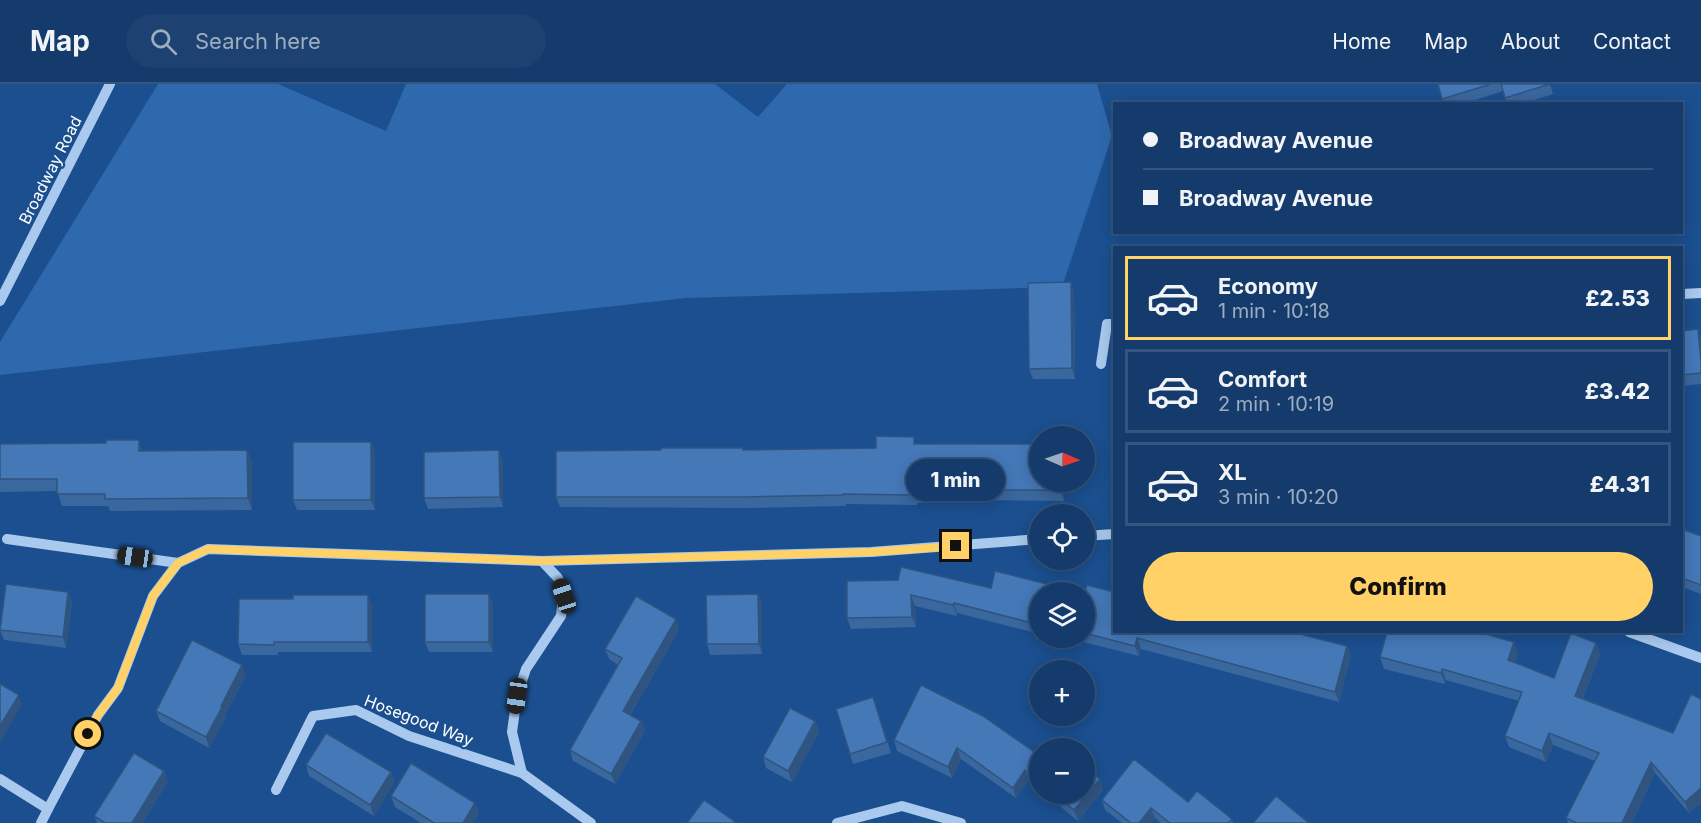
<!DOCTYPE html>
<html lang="en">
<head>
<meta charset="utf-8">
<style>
	:root { --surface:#143b6b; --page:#1d4271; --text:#f1f3f6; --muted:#9dadc1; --line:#33557e; --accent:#ffd166 }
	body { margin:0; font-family:Inter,sans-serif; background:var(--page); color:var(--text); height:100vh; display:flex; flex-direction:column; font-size:22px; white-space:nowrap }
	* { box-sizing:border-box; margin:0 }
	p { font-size:20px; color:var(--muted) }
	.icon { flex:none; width:33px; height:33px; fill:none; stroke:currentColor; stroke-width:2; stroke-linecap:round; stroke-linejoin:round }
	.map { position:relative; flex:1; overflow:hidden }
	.drawer { position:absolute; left:1113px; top:162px; width:570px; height:387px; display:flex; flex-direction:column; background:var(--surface); border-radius:0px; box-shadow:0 3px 15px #0003,0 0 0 2px var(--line) }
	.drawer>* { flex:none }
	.hud { position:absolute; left:1113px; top:18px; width:570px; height:132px; border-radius:0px; box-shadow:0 3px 15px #0003,0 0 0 2px var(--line); display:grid; align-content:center; height:132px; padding:0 30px; background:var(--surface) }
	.needle { width:39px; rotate:92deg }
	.tools { position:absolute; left:1029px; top:342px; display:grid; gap:12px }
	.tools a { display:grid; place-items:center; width:66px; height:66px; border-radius:50%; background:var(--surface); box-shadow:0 3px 15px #0003,0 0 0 2px var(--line); font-size:30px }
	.end { position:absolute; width:27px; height:27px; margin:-14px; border:8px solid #ffd166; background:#111; box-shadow:0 0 0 3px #111 }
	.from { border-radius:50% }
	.bubble { position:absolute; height:42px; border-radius:21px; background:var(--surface); box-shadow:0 3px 15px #0003,0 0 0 2px var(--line); font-size:20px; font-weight:800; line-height:42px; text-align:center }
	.car { position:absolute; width:18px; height:36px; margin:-18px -9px; border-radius:8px; box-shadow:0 0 4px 2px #0007; background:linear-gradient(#222 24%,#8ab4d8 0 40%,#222 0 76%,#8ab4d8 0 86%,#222 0) }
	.hud b { display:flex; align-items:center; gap:21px; height:57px; font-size:22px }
	.hud b+b { border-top:2px solid var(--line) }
	.hud i { width:15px; height:15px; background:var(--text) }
	ul { padding:10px 0 0; list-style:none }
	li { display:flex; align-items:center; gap:18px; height:84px; margin:0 12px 9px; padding:0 18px; border:3px solid var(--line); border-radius:0px }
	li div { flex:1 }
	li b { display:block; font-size:22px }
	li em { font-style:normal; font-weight:800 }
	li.current { border-color:var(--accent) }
	li>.icon { width:54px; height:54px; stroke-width:1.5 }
	.primary-button { display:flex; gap:12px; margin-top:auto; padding:12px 30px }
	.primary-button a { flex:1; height:69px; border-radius:36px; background:var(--accent); color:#111; font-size:24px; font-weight:800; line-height:69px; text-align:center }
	header { display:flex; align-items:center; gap:36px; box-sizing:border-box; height:84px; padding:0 30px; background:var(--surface); border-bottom:2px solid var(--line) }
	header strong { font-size:28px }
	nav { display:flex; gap:33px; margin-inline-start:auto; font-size:21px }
	.search { width:420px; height:54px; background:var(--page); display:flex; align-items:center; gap:15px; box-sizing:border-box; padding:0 21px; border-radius:33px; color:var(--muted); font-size:22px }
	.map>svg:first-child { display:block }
	.green { fill:#2e69ad }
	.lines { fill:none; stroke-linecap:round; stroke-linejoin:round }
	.minor { stroke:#a9c9ee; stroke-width:10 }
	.wall { fill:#3a679d }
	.shaded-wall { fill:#305480 }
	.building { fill:#4478b7; stroke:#305480; stroke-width:1.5 }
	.route { stroke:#ffd166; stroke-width:8 }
	.labels { text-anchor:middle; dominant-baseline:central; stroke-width:4.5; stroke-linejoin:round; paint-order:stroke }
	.street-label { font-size:16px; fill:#fff; stroke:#1b4f8f }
</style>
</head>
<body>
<header>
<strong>Map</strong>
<div class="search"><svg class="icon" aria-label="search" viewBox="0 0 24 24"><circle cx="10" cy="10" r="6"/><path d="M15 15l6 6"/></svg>Search here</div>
<nav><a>Home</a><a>Map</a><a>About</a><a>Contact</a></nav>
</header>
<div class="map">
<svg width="1701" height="739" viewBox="0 0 1701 739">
	<rect width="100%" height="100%" fill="#1b4f8f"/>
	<path class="green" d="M158 0H278L386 47 406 0H715L758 33 787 0H1097L1112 52 1062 203 686 214 0 291V258Z"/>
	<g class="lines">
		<g class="minor">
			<path d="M1682 210 1701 209"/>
			<path d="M0 217 110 0"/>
			<path d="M1101 280 1107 240H1114"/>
			<path d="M1084 452 1114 450"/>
			<path d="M7 455 178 479 208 465 542 477 871 468 1040 455"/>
			<path d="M1629 548 1701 574"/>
			<path d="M522 689 512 648 517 612 526 585 561 532 563 512 558 494 542 477"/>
			<path d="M0 695 48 725 41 739"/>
			<path d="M276 706 313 632 356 626 409 652 522 689 591 739"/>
			<path d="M48 725 98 631 118 604 153 512 178 479"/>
			<path d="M837 739 902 722 961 739"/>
		</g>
	</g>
	<g class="wall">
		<path d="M1438 0H1550L1553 10 1522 20H1507L1503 7 1463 20H1444Z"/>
		<path d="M1074 209 1075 295H1033L1029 285Z"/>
		<path d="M1682 247 1701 254V300L1682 302Z"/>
		<path d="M371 358 375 368V426H297L293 416Z"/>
		<path d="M0 360 143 367 247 366 252 378V426L110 427 108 422H62L57 407 0 408Z"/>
		<path d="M916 360 1064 398V417L962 416V419H917V421L846 420V422L747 424 560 423 556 413 743 366 876 364Z"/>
		<path d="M503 377V423L428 425 424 414Z"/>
		<path d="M1682 445 1701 452V510L1682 503Z"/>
		<path d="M847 497 991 504 1040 508V550L957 529V532L915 522 916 543 851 545 847 534Z"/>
		<path d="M68 508 72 518 66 564 4 556 0 546Z"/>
		<path d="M489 510 493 521V568H429L425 558Z"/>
		<path d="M758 510 762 520V570L710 571 707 560Z"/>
		<path d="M1084 510 1114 548 1347 562 1351 572 1339 618 1141 565 1139 572 1067 554H1084Z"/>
		<path d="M372 521V568H278V571H242L238 560Z"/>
		<path d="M679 546 630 631 641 637 645 647 615 700 573 677 570 666 618 581 609 575 605 565Z"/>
		<path d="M1596 559 1600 570 1583 614 1673 649 1701 615V719L1689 729 1655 689 1632 739H1568L1566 734 1595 677 1553 661 1546 678 1509 663 1505 652 1519 617 1446 596 1445 600 1384 585 1380 573 1518 569 1515 578 1554 594Z"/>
		<path d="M246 591 225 631 226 633 209 664 160 637 156 627Z"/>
		<path d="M877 624 891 669 853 680 850 670Z"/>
		<path d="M815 637 819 648 792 698 766 684 763 673Z"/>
		<path d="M894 656 1040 672V705L1029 696 1016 714 961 675 952 694 897 667Z"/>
		<path d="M306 681 391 688 394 699 374 732 309 692Z"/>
		<path d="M164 687 168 698 142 739H97L94 732Z"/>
		<path d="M1100 695 1103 706 1078 737 1045 710H1084Z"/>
		<path d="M391 712 475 719 479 729 473 739H421L395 723Z"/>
		<path d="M1102 716 1188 718 1232 735 1233 739H1161L1155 734 1151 739H1122L1105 726Z"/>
	</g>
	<g class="shaded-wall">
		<path d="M1071 198 1074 209 1075 295 1072 284Z"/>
		<path d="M1698 245 1701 254V278Z"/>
		<path d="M139 356 143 369 139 367Z"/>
		<path d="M371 358 375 368V426L371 416Z"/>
		<path d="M247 366 252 378V426L248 414Z"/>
		<path d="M499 366 503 377V423L500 413Z"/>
		<path d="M1060 398H1064V417L1060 406Z"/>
		<path d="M68 508 72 518 66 564 63 553Z"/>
		<path d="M489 510 493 521V568L489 558Z"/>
		<path d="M758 510 762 520V570L759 560Z"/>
		<path d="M368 511 372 521V568L368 558Z"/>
		<path d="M911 511 915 522 916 543 912 533Z"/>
		<path d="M954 519 957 529V532L953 521Z"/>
		<path d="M676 535 679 546 626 637 623 627Z"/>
		<path d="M1137 554 1141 565 1139 572 1135 562Z"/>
		<path d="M1514 558 1518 569 1513 587 1508 576Z"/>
		<path d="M1596 559 1600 570 1579 623 1575 612Z"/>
		<path d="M1347 562 1351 572 1339 618 1335 608Z"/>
		<path d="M242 581 246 591 225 631 226 633 209 664 206 653Z"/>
		<path d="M1442 585 1446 596 1445 600 1441 589Z"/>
		<path d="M19 611 22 621 0 659V642Z"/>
		<path d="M641 637 645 647 615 700 611 690Z"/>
		<path d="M815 637 819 648 792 698 788 687Z"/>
		<path d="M1549 649 1553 661 1546 678 1542 667Z"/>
		<path d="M957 664 961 675 952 694 948 683Z"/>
		<path d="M1651 678 1655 689 1632 739H1622Z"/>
		<path d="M1025 686 1029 696 1016 714 1013 704Z"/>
		<path d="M164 687 168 698 142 739H132Z"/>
		<path d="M391 688 394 699 374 732 370 721Z"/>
		<path d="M1100 695 1103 706 1078 737 1074 726Z"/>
		<path d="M1701 704V719L1689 729 1685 718Z"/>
		<path d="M475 719 479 729 473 739H463Z"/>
		<path d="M1151 724 1155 734 1151 739H1139Z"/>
	</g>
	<g class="building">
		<path d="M1438 0H1491L1442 15Z"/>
		<path d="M1501 0H1550L1505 14Z"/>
		<path d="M1071 198 1072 284 1029 285 1028 199Z"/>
		<path d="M1698 245 1701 278V289L1682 291V247Z"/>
		<path d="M876 352 914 353V360H1040V398H1060V406H958V409H913V411L843 410V411L743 413H556V367L661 366V364H743V366L876 364Z"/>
		<path d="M106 356H139V367L247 366 248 414 105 415V410H57V395H0V360L106 359Z"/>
		<rect x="293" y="358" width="78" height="58"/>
		<path d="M499 366 500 413 424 414V368Z"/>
		<path d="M1682 445 1701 452V501L1682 494Z"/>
		<path d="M901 483 991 504 995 487 1078 508H1040V541L954 519 953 521 911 511 912 533 847 534V497L898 496Z"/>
		<path d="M6 500 68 508 63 553 0 546Z"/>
		<path d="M1087 501 1114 508V548H1292L1347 562 1335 608 1137 554 1135 562 1084 549V510Z"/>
		<rect x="425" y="510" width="64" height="48"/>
		<path d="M758 510 759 560H707L706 511Z"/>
		<path d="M293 511H368V558H274V561L238 560 239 515H293Z"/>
		<path d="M636 512 676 535 623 627 641 637 611 690 570 666 622 574 605 565Z"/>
		<path d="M1387 548H1464L1476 550V548H1478L1514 558 1508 576 1554 594 1571 549 1596 559 1575 612 1673 649 1691 610 1701 615V704L1685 718 1651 678 1622 739H1577L1566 734 1599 669 1549 649 1542 667 1505 652 1522 608 1442 585 1441 589 1380 573Z"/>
		<path d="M192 556 242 581 221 622 222 623 206 653 156 627Z"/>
		<path d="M0 600 19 611 0 642Z"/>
		<path d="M921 601 983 632 1040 672V698L1025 686 1013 704 957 664 948 683 894 656Z"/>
		<path d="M873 613 887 658 850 670 836 625Z"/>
		<path d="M790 624 815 637 788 687 763 673Z"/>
		<path d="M326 649 391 688 370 721 306 681Z"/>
		<path d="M134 669 164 687 132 739H105L94 732Z"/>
		<path d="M1134 675 1188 718 1197 707 1232 735 1228 739H1170L1151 724 1139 739H1131L1102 716Z"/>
		<path d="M411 679 475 719 463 739H434L391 712Z"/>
		<path d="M1084 683 1100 695 1074 726 1053 710H1084Z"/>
		<path d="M1276 712 1309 739H1253Z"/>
		<path d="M704 716 737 739H687Z"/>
	</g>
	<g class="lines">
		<path class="route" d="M88 650 98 631 118 604 153 512 178 479 208 465 543 477 872 468 956 462"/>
	</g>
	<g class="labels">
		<g class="street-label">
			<text transform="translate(50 86) rotate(-63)">Broadway Road</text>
			<text transform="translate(419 636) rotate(21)">Hosegood Way</text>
		</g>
	</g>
</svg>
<div class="tools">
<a><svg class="needle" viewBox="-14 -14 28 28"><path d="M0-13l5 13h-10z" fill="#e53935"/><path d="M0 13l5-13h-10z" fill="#9dadc1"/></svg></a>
<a><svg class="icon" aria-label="locate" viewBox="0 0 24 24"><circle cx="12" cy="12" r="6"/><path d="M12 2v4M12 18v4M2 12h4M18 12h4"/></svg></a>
<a><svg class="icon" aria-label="layers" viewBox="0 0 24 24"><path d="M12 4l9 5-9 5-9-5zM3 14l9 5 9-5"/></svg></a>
<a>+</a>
<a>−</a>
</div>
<i class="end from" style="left:88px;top:650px"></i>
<i class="end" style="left:956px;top:462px"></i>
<div class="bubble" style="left:906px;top:375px;width:99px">1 min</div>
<i class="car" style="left:135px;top:473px;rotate:278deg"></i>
<i class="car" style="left:564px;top:512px;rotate:342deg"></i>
<i class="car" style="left:517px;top:612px;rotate:188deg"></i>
<div class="hud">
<b><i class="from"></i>Broadway Avenue</b>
<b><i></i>Broadway Avenue</b>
</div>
<section class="drawer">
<ul>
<li class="current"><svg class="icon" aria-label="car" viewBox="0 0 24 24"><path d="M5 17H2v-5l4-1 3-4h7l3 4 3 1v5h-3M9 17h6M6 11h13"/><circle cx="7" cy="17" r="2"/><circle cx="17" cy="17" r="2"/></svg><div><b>Economy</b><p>1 min · 10:18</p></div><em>£2.53</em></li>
<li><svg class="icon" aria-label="car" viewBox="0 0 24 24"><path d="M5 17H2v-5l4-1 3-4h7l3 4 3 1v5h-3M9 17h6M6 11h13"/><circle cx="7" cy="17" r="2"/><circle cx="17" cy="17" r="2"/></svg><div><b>Comfort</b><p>2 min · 10:19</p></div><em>£3.42</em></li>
<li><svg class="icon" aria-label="car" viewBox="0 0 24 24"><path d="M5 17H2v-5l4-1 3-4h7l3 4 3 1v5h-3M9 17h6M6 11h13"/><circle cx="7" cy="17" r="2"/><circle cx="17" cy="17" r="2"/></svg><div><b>XL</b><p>3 min · 10:20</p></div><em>£4.31</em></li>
</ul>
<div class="primary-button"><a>Confirm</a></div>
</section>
</div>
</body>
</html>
